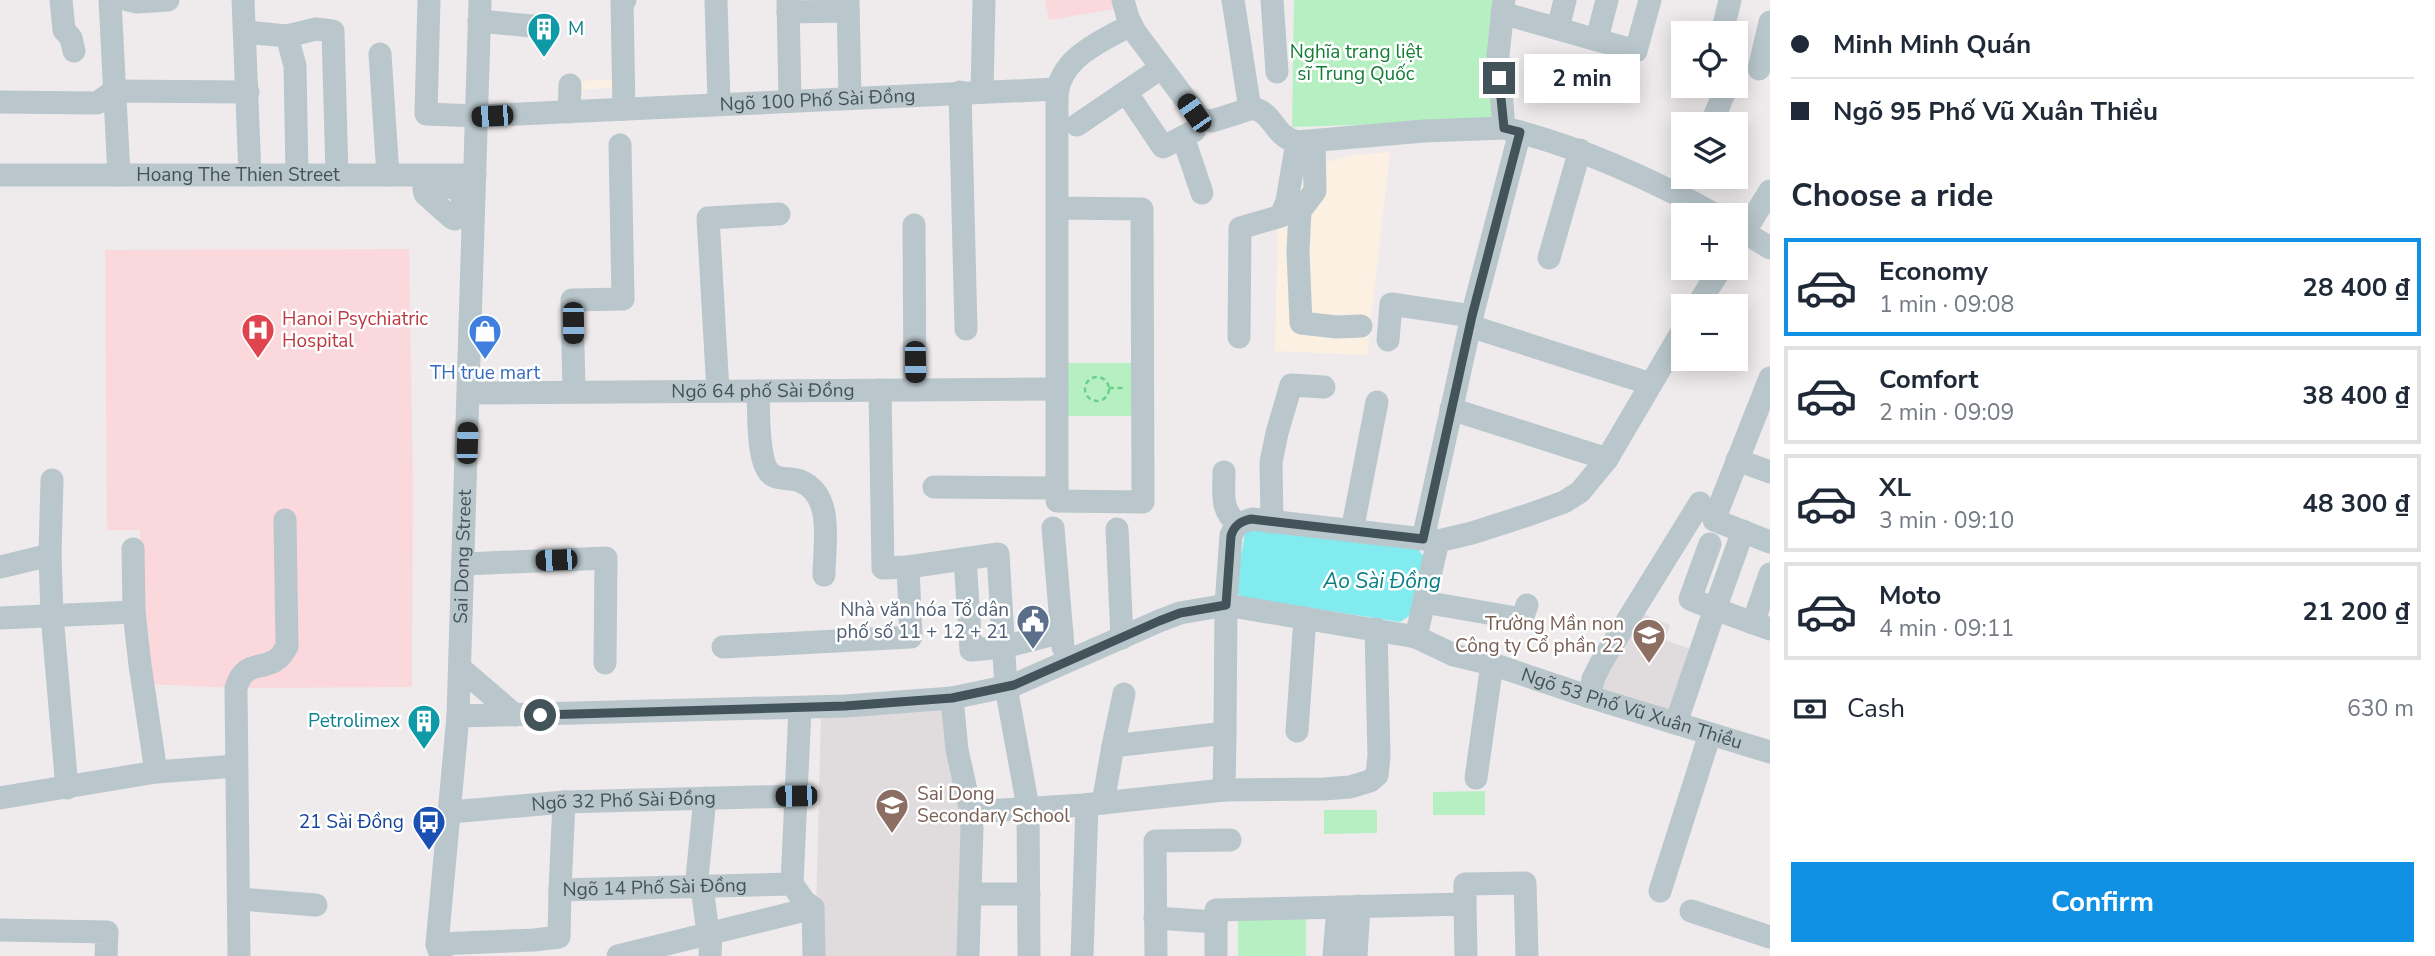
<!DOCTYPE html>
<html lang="en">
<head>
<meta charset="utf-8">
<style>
	:root { --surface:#fff; --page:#f6f6f7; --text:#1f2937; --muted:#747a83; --line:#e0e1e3; --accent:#1191e3 }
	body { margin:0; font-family:"Nunito Sans",sans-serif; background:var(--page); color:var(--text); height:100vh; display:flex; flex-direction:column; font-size:26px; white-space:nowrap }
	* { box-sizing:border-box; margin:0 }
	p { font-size:23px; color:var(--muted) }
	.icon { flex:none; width:38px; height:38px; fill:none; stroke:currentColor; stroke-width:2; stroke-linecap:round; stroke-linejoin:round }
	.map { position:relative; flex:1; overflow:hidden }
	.sheet { display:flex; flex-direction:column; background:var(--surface); width:665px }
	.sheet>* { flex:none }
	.top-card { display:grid; align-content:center; height:154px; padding:0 21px; background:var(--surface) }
	.fabs { position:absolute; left:1671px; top:21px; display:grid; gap:14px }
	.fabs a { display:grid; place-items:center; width:77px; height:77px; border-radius:0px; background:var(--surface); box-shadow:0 4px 18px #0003; font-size:35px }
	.end { position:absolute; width:32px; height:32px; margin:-16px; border:9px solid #43535a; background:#fff; box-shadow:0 0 0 4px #fff }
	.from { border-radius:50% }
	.bubble { position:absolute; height:49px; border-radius:0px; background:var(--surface); box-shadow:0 4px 18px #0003; font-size:23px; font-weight:700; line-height:49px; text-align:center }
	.car { position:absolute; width:21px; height:42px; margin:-21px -10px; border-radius:9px; box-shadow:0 0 5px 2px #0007; background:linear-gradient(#222 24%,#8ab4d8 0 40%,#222 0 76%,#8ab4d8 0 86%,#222 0) }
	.top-card b { display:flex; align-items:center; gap:24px; height:66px; font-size:26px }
	.top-card b+b { border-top:2px solid var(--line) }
	.top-card i { width:18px; height:18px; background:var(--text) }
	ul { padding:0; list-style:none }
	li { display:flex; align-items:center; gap:21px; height:98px; margin:0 14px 10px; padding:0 7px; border:4px solid var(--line); border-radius:0px }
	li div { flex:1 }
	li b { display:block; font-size:26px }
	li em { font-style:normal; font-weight:700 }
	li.active { border-color:var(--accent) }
	li>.icon { width:63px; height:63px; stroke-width:1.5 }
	h2 { padding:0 21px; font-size:32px; line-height:84px }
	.pay { display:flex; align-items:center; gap:18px; height:77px; padding:0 21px; font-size:26px }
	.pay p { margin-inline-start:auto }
	.cta { display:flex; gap:14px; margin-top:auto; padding:14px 21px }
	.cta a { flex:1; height:80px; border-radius:0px; background:var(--accent); color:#fff; font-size:28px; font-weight:700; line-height:80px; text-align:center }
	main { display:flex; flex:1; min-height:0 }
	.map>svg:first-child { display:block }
	.commercial { fill:#fcf0e2 }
	.education { fill:#e0dcde }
	.medical { fill:#fbd8db }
	.green { fill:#b6f0c2 }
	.water { fill:#81ebef }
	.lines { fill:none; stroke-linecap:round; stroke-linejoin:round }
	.path { stroke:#6dcf8e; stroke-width:2.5; stroke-dasharray:5 3.5; stroke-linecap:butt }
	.minor { stroke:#b9c7cc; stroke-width:23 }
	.route { stroke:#43535a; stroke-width:9 }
	.labels { text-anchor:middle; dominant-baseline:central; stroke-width:5; stroke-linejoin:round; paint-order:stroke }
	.culture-label { font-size:19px; fill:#0d838f; stroke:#fff; text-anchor:start }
	.park-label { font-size:19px; fill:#127d35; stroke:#fff }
	.street-label { font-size:19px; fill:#43535a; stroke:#fff }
	.health-label { font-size:19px; fill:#be3a42; stroke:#fff; text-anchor:start }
	.shop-label { font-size:19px; fill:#366cbe; stroke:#fff }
	.service-label { font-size:19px; fill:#4e5e75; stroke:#fff; text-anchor:end }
	.education-label { font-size:19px; fill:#785e54; stroke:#fff; text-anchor:end }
	.transit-label { font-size:19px; fill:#164399; stroke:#fff; text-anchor:end }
	.water-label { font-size:21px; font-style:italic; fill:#097f84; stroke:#fff }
</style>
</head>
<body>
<main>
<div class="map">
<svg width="1770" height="956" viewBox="0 0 1770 956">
	<rect width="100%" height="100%" fill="#efebec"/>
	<g class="commercial">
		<path d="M621 79V87L580 90V81Z"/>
		<path d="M1390 152 1367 355 1275 351 1278 221 1293 211 1307 167 1354 155Z"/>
	</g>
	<g class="education">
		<path d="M1636 611 1670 625 1665 640 1699 652 1676 719 1594 689Z"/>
		<path d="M948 706 965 826V956H815L821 710Z"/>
	</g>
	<g class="medical">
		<path d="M1045 0H1118L1120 8 1049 20Z"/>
		<path d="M409 249 413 482 412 687 236 688 146 684 140 530H107L105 250Z"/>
	</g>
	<g class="green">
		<path d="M1294 0H1494L1491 121 1292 127Z"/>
		<rect x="1065" y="363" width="68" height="53"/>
		<path d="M1485 791V815H1433V792Z"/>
		<path d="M1324 810H1377V833L1324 834Z"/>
		<path d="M1306 911V956H1238V912Z"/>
	</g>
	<path class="water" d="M1249 529 1418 549 1424 557 1412 614 1400 622 1241 597 1235 590 1245 533Z"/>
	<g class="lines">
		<g class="path">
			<circle cx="1097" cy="389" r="12"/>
			<path d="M1109 388H1123"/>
		</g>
		<g class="minor">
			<path d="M61 0 64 30 71 38 74 51"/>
			<path d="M110 0 119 175"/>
			<path d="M128 0 137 2 168 0"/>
			<path d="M243 0 250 175"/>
			<path id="s1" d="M429 0 426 114 477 116 1057 89"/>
			<path d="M716 0 719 104"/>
			<path d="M788 0 790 101"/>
			<path d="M848 0 850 98"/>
			<path d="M1123 0 1128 18 1135 32 1201 120 1212 121 1253 108C1275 114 1273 136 1297 142L1424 131 1504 128"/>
			<path d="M1233 0 1250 109"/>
			<path d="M1272 0 1277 72"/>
			<path d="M1504 0 1498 55 1504 128C1579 146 1649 178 1716 215"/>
			<path d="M788 12 848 11"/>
			<path d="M1502 13 1636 51 1650 0"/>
			<path d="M479 21 532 26"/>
			<path d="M1558 28 1565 0"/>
			<path d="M245 32 287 36 316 29 333 31 337 175"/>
			<path d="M1722 33 1730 0"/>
			<path d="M287 36 295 66 297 175"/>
			<path d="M1597 39 1607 0"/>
			<path d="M380 54 388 175"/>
			<path d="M1759 69 1770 22"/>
			<path d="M960 92 966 329"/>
			<path d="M982 92 984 0"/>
			<path d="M1126 92 1163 147 1183 137"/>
			<path d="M0 102 97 103 114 91 248 92"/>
			<path d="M624 109 622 0H625"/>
			<path d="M569 112 570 85"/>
			<path d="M1711 124 1725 91"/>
			<path d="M1077 125 1161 68"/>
			<path d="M1194 131 1183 137 1202 193"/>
			<path d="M1314 141 1315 191 1300 211 1298 251 1301 323 1337 327 1361 326"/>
			<path id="s2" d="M0 175H475"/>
			<path d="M427 186 461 188 463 193 461 216 455 219 452 218 425 194 424 189Z"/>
			<path d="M1057 208 1142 209 1143 502 1057 501V99C1057 59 1101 41 1131 25"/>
			<path d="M914 225 915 390"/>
			<path d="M1736 227 1770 248"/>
			<path d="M1736 245 1770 191"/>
			<path d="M1549 258 1580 150"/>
			<path d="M1697 306 1721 268"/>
			<path d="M1470 326 1651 384"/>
			<path d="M1239 337 1240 228 1281 216 1287 201 1297 142"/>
			<path d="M1388 340 1391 304 1472 316"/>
			<path d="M1770 378 1714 520 1770 542"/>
			<path d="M880 390 883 568 908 567 998 554 1006 687 1028 807 1029 956"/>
			<path d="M718 391 708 218 779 214"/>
			<path d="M758 391C759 410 757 458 769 472 776 481 790 477 800 481 835 495 824 545 824 575"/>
			<path d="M574 392 572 300 623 299 620 145"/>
			<path id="s3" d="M469 393 1057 389"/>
			<path d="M1451 409 1607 459"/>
			<path d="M1737 460 1770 472"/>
			<path d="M1224 472C1224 492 1220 511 1238 524"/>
			<path d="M934 487 1057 488"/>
			<path d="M1272 522 1271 462 1277 433 1291 385 1324 387"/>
			<path d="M1053 528 1063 647"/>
			<path d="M1117 529 1122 638"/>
			<path d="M1352 531 1377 402"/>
			<path d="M1710 544 1690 599 1715 609 1743 531"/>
			<path d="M133 549 134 612 140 665 156 772"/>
			<path d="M50 555 52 480"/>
			<path d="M965 559 971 650 1004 647 1062 632"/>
			<path d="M464 564 606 558 605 663"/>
			<path d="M0 567 50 555 52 615 67 788"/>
			<path d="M1770 574 1753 623 1770 629"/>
			<path d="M1424 602 1522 619 1527 605"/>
			<path d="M0 618 134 612"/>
			<path d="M1416 637 1438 541 1472 533 1528 515 1564 502 1580 492 1607 459 1684 328"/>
			<path d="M723 647 911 637 908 567"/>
			<path d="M460 668 515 715"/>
			<path d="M1590 697 1593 679 1601 663 1700 503"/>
			<path d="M952 698 957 750 971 812 972 829 968 956"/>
			<path d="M800 708 792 884 804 901 813 908 814 956"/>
			<path id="s4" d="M458 716 845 706 952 698 1014 685 1159 621 1180 613 1226 605 1416 637 1454 655 1492 664 1590 697 1770 752"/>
			<path d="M1676 723 1715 609 1753 623"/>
			<path d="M1297 731 1305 618"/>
			<path d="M1113 746 1124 694"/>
			<path d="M1476 778 1492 664"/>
			<path d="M1224 790 1225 733"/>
			<path d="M0 798 156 772 236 766"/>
			<path d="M1103 803 1113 746 1225 733 1226 605 1231 535 1238 524 1252 519 1423 539 1472 316 1520 132"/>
			<path id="s5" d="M451 812 564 802 796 796"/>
			<path d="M971 812 1083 805 1224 790 1324 789 1350 787 1370 781 1377 775 1379 756 1376 629"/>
			<path d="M702 887 708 933"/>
			<path d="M696 888 705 798"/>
			<path d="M560 890 564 802"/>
			<path d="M1660 891 1710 734"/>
			<path d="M970 894H1029"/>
			<path d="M240 899 316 905"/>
			<path d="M1465 904V884L1525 883 1527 956"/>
			<path d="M1691 911 1770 937"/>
			<path d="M1155 918 1216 922"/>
			<path d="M0 930 107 932 106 956"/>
			<path id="s6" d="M437 944 534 940 559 937 560 890 792 884"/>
			<path d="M239 956 236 688C247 652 271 679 287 646L285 520"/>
			<path id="s7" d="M441 956 437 944 458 716 480 0"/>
			<path d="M618 956 813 908"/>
			<path d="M710 956 711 933"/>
			<path d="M1082 956 1087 805"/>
			<path d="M1156 956 1155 841 1230 840"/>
			<path d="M1216 956V910L1465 904 1466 956"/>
			<path d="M1334 956 1338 907"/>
			<path d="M1356 956 1359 906"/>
		</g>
	</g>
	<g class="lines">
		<path class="route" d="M540 715 845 706 952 698 1014 685 1159 621 1180 613 1226 605 1231 536C1234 525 1241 521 1251 519L1423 539 1472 316 1520 132 1504 128 1499 78"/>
	</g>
	<defs>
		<symbol id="building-pin" viewBox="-11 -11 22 30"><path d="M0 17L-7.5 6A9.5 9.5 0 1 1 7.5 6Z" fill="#0f9aa8" stroke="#fff"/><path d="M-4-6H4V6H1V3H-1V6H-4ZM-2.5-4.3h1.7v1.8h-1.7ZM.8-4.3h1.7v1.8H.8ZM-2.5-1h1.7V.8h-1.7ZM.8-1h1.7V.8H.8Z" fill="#fff"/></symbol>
		<symbol id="hospital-pin" viewBox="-11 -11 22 30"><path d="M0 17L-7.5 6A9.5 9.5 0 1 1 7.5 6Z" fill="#e0444e" stroke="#fff"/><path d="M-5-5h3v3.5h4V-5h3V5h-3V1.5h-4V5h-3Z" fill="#fff"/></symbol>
		<symbol id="shop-pin" viewBox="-11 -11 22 30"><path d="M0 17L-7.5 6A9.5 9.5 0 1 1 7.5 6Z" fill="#3f7fe0" stroke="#fff"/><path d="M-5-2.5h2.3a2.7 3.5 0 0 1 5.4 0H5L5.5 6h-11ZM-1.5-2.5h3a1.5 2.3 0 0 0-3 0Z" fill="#fff"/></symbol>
		<symbol id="civic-pin" viewBox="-11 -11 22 30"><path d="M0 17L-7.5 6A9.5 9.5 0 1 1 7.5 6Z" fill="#5c6f8a" stroke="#fff"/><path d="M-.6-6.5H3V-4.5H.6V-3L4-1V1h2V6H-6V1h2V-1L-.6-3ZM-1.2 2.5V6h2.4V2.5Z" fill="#fff"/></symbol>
		<symbol id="school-pin" viewBox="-11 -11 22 30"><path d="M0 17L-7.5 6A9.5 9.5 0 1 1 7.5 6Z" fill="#8d6e63" stroke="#fff"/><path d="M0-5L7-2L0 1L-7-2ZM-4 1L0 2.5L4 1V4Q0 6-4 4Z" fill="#fff"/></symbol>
		<symbol id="bus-pin" viewBox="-11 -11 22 30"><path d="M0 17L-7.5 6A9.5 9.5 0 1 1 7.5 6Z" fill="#1a4fb4" stroke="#fff"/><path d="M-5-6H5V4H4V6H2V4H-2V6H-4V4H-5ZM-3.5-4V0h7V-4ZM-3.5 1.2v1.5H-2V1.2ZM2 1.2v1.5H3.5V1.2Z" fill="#fff"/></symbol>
	</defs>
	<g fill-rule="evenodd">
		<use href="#building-pin" x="525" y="10" width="38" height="52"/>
		<use href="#hospital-pin" x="239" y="311" width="38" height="52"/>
		<use href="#shop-pin" x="466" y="312" width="38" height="52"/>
		<use href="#civic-pin" x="1014" y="602" width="38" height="52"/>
		<use href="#school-pin" x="1630" y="616" width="38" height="52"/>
		<use href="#building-pin" x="405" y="702" width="38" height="52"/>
		<use href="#school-pin" x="873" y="786" width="38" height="52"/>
		<use href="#bus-pin" x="410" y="803" width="38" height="52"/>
	</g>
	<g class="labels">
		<g class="culture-label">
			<text x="568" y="29">M</text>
			<text x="400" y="721" text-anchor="end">Petrolimex</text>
		</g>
		<g class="park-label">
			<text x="1356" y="52">Nghĩa trang liệt<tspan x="1356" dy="22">sĩ Trung Quốc</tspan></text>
		</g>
		<g class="street-label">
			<text stroke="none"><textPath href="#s1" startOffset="506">Ngõ 100 Phố Sài Đồng</textPath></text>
			<text stroke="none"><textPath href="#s2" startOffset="238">Hoang The Thien Street</textPath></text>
			<text stroke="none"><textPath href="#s3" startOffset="294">Ngõ 64 phố Sài Đồng</textPath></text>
			<text stroke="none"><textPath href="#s7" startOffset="401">Sai Dong Street</textPath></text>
			<text stroke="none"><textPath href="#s4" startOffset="1206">Ngõ 53 Phố Vũ Xuân Thiều</textPath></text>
			<text stroke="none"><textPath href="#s5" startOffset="173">Ngõ 32 Phố Sài Đồng</textPath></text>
			<text stroke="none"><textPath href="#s6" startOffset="264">Ngõ 14 Phố Sài Đồng</textPath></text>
		</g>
		<g class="health-label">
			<text x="282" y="319">Hanoi Psychiatric<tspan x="282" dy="22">Hospital</tspan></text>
		</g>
		<g class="shop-label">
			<text x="485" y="373">TH true mart</text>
		</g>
		<g class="service-label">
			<text x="1009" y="610">Nhà văn hóa Tổ dân<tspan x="1009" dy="22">phố số 11 + 12 + 21</tspan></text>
		</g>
		<g class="education-label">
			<text x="1624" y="624">Trường Mần non<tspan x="1624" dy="22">Công ty Cổ phần 22</tspan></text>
			<text x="917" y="794" text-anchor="start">Sai Dong<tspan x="917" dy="22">Secondary School</tspan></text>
		</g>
		<g class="transit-label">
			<text x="404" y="822">21 Sài Đồng</text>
		</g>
		<g class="water-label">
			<text x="1382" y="581">Ao Sài Đồng</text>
		</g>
	</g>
</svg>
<div class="fabs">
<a><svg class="icon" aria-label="locate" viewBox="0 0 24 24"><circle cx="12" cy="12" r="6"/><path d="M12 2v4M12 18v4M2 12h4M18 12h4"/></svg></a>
<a><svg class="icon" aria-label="layers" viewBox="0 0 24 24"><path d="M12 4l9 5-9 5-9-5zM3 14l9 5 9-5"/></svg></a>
<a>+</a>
<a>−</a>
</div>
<i class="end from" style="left:540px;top:715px"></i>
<i class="end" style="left:1499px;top:78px"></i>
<div class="bubble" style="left:1524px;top:54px;width:116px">2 min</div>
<i class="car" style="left:1194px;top:113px;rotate:325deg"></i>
<i class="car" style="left:492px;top:116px;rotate:267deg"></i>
<i class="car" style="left:573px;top:323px;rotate:179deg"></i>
<i class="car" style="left:915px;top:362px;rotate:179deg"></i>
<i class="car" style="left:467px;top:443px;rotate:2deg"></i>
<i class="car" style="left:556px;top:560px;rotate:268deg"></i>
<i class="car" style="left:796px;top:796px;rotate:269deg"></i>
</div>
<section class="sheet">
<div class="top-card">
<b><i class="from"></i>Minh Minh Quán</b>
<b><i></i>Ngõ 95 Phố Vũ Xuân Thiều</b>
</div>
<h2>Choose a ride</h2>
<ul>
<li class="active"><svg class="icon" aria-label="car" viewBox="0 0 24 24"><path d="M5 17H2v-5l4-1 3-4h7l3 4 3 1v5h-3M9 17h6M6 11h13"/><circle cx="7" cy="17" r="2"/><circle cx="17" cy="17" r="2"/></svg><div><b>Economy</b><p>1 min · 09:08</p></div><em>28 400 ₫</em></li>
<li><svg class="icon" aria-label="car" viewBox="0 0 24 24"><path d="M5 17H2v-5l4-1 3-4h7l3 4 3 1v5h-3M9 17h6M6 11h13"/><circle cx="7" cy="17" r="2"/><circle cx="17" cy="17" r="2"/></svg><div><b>Comfort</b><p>2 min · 09:09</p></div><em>38 400 ₫</em></li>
<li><svg class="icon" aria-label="car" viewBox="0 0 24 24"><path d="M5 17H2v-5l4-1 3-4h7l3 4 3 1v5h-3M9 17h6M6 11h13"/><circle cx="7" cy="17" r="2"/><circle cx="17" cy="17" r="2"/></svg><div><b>XL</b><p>3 min · 09:10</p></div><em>48 300 ₫</em></li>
<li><svg class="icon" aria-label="car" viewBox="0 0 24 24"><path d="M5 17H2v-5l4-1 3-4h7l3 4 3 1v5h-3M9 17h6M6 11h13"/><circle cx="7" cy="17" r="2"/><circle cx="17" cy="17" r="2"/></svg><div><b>Moto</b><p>4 min · 09:11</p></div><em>21 200 ₫</em></li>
</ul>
<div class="pay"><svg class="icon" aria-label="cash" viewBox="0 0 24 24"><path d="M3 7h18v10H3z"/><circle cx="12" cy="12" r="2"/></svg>Cash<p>630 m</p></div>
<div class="cta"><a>Confirm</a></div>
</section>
</main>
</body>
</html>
